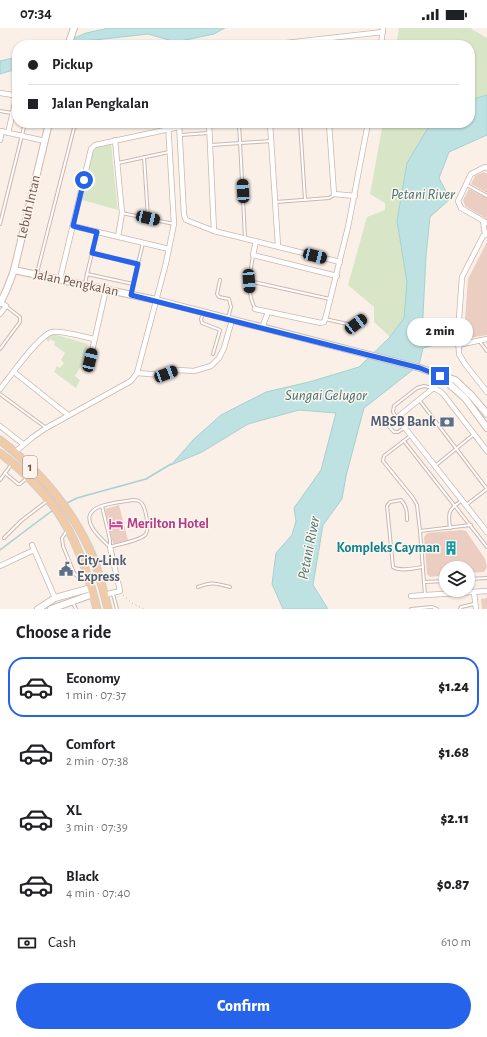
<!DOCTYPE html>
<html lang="en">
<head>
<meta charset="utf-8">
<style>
	:root { --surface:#fff; --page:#f6f6f6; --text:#202124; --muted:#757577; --line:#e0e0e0; --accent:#2563eb }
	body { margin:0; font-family:"Alegreya Sans",sans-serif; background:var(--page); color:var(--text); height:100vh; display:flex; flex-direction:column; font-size:15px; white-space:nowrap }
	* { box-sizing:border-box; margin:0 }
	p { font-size:13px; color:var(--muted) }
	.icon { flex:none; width:22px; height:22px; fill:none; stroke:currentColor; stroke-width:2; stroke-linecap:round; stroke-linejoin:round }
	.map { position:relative; height:581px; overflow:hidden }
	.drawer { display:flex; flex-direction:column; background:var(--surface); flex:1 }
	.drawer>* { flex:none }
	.hud { position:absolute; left:12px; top:12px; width:463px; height:88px; border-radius:16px; box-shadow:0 1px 3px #0004; display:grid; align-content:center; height:88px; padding:0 16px; background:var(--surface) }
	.fabs { position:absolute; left:439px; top:533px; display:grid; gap:8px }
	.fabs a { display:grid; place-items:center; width:36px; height:36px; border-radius:50%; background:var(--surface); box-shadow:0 1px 3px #0004; font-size:20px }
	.end { position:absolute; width:18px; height:18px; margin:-9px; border:5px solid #2563eb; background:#fff; box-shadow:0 0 0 2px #fff }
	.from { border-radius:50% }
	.bubble { position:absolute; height:28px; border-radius:14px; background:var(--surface); box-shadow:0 1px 3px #0004; font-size:13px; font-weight:800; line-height:28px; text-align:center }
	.car { position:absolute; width:12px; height:24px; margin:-12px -6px; border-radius:5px; box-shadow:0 0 3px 1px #0007; background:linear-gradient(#222 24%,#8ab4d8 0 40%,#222 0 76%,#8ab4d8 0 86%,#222 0) }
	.hud b { display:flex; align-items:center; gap:14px; height:38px; font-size:15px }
	.hud b+b { border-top:1px solid var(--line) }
	.hud i { width:10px; height:10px; background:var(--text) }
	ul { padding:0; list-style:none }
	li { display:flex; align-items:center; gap:12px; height:60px; margin:0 8px 6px; padding:0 8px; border:2px solid transparent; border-radius:16px }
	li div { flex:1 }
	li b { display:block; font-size:15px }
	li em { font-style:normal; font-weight:800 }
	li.on { border-color:var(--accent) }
	li>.icon { width:36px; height:36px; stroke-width:1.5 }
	h2 { padding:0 16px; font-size:18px; line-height:48px }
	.pay { display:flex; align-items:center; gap:10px; height:44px; padding:0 16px; font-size:15px }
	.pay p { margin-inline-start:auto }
	.primary-button { display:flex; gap:8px; margin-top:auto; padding:8px 16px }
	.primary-button a { flex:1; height:46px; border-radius:24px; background:var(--accent); color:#fff; font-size:16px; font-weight:800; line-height:46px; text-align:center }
	.status { display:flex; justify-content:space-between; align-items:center; height:28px; padding:0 20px; background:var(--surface); direction:ltr }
	.status svg { height:11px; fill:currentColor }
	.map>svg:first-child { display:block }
	.green { fill:#d8e6c7 }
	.water { fill:#bee1e1; stroke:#a5d1d2 }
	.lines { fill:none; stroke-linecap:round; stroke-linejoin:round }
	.stream { stroke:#a5d1d2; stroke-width:1.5 }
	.building { fill:#eccdc2 }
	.lane-casing { stroke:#cbb7af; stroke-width:4 }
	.street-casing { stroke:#cbb7af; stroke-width:6 }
	.secondary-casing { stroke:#cfb9af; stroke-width:8 }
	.primary-casing { stroke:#d4ccca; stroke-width:9 }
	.path { stroke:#d1b0a5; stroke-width:1; stroke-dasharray:1 3; stroke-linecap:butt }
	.lane { stroke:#fff; stroke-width:2 }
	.street { stroke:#fff; stroke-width:4.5 }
	.secondary { stroke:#fff; stroke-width:6 }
	.primary { stroke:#f1cba7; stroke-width:7 }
	.route { stroke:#2563eb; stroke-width:5 }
	.labels { text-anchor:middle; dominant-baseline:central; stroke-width:3; stroke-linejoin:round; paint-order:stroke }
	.shield { fill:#fdf5ed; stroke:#9b867e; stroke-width:1 }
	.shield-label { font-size:13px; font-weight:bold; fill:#71564e }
	.street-label { font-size:14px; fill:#71564e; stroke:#fdf5ed }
	.service-label { font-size:14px; font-weight:bold; fill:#4e5e75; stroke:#fdf5ed; text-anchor:end }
	.hotel-label { font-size:14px; font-weight:bold; fill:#b23c85; stroke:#fdf5ed; text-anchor:start }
	.culture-label { font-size:14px; font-weight:bold; fill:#0d838f; stroke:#fdf5ed; text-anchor:end }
	.water-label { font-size:15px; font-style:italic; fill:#447374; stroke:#fdf5ed }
</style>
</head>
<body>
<div class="status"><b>07:34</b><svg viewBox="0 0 49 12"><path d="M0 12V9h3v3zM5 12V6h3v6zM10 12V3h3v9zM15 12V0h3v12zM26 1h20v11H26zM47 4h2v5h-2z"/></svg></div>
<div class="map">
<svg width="487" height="581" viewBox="0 0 487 581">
	<rect width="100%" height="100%" fill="#faf0e7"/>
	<g class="green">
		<path d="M399 0H470L487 10V67L470 72V17H396Z"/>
		<path d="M383 95H431L407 135 397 193 407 254 404 290 390 309 374 294V279L348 257 367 189 385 182V175L370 166Z"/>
		<path d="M111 116 117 175 118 182 82 172 93 124 98 118Z"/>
		<path d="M53 306 88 316 84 334 90 337 88 341 81 338 75 348 80 352 76 360 54 344 57 338 60 340 64 335 61 332 65 325 54 317 55 314 50 311 49 314 45 310 47 307Z"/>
	</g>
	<g class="water">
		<path d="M109 0H225L214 6 176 14 148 6 85 13 77 17H58L86 5Z"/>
		<path d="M17 29V41L0 46V33Z"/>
		<path d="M487 67V107L449 124 439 150 450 171 430 189 426 228 422 307 431 318 423 320 419 337 364 380 346 448 342 471 323 497 313 557 328 581H283L272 556 276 525 292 507 296 493 294 480 321 442 336 385 299 382 248 396 202 424 171 437 194 411 221 387 266 364 309 354 359 339 390 309 404 290 407 254 397 193 407 135 431 95H470V72Z"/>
	</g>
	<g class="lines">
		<g class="stream">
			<path d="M65 476 77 470 146 451 171 436"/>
			<path d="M0 522 53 482"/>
		</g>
	</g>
	<g class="building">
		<path d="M484 144 487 146V165L471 156 475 148Z"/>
		<path d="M469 161 487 170V191L465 178 463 172Z"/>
		<path d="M487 214V307L469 310 464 305 468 251Z"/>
		<path d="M119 477 128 512 113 516 105 481Z"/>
		<path d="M462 502 466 503 485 531 487 539 484 544 468 545V540H446V547L430 549 427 546 424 509 427 505Z"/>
		<path d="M487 570V581H482L481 571Z"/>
	</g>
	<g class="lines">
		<defs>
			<g id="lane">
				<path d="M0 83 12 85"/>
				<path d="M239 95 245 210"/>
				<path d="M300 95 305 172"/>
				<path d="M270 98 328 95"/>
				<path d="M181 107 208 105"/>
				<path d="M211 117 271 113"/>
				<path d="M144 129 148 190"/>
				<path d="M118 135 169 124"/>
				<path d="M467 157 487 168"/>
				<path d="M276 174 329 170 334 167"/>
				<path d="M122 185 174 196"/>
				<path d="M0 196 25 95"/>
				<path d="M92 225 138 237"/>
				<path d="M253 228C250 245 246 265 255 280"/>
				<path d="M37 245 74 100 77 97 84 95"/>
				<path d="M87 246 97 204"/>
				<path d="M220 252 217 266 219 269 229 271 231 279 228 290"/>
				<path d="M249 253 330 271"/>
				<path d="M85 256 87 246 133 256 131 265"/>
				<path d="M133 256 143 215"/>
				<path d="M203 286 201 291 202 295 220 302 213 326"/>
				<path d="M325 291 352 297H356L364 291"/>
				<path d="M480 314 487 323"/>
				<path d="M0 321 20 294V289L7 279"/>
				<path d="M0 366 45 399"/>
				<path d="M420 373 487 461"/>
				<path d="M397 390 393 384 394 378 417 360 424 358 433 360"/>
				<path d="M385 394 394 404H398L404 400"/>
				<path d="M410 408 384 428 383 433 413 470 417 477 420 503 425 567"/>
				<path d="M404 413 487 519"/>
				<path d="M435 438 473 407"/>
				<path d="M5 445 18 456H20L27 450"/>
				<path d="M0 452 11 437"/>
				<path d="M133 472C135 472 137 472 139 473 146 476 150 502 145 507 139 513 119 516 110 519 100 510 76 489 99 479 108 475 122 474 133 472Z"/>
				<path d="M466 477 487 461"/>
				<path d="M102 478 110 512V518"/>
				<path d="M407 492C407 485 407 478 401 472L390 474 387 478 393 539C401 544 415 540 423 539"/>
				<path d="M450 500C448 485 448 482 461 473"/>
				<path d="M420 503 471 497"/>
				<path d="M66 504 62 510 63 518 74 545 78 549 86 550"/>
				<path d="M4 510 21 493 47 473"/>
				<path d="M468 551 487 550"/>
				<path d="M424 554 446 553"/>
				<path d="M198 559C212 554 216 555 230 559"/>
				<path d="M113 566 117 581"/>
				<path d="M73 575 76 581"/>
				<path d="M411 581 432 579 437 581"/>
				<path d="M460 581 461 579 474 576"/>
			</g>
			<g id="street">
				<path d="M323 11 324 17"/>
				<path d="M268 17 383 4"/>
				<path d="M381 17 383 0"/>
				<path d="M0 65 13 67 16 71 8 105"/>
				<path d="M179 95 184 187 186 192 214 203 340 234"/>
				<path d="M209 95 214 203"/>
				<path d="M270 95 278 218"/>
				<path d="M329 95 334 166 355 168"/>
				<path d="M0 103 45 113"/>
				<path d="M0 112 2 103"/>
				<path d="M115 112 122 185 118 209"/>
				<path d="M487 140 485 139 471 146 458 173 461 180 487 195"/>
				<path d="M483 193 485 206"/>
				<path d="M73 198 169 221"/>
				<path d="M487 206 483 208 462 249 458 305 459 326 465 336 487 364"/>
				<path d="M256 213 253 227 337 248"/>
				<path d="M60 251 91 121 95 117 179 99"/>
				<path d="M255 281 321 295 324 294 326 288 348 199 368 95"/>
				<path d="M0 286 6 278 0 274"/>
				<path d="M262 300 268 284"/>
				<path d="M458 317 487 311"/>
				<path d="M90 332 106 261"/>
				<path d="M14 344 68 387"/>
				<path d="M137 345 162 347 178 342 194 343 211 338 219 330 224 320 232 292"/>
				<path d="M0 361C9 350 39 307 52 304 60 302 85 309 94 311"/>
				<path d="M0 398 23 416"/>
				<path d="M487 423 444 367 441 364 434 360 431 362 399 388 398 391 487 504"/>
				<path d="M15 424 33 409 46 400 131 353 137 345 166 235 174 196 168 95"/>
				<path d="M32 517 55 570"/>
				<path d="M0 538 34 522"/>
				<path d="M474 564 476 581"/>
				<path d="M104 567 120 563 110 519"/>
				<path d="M411 568 487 563"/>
			</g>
			<g id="secondary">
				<path d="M68 17 74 0"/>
				<path d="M14 242 156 272 420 340 455 352 471 367 487 386"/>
				<path d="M0 275C6 265 10 253 14 242L49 95"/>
				<path d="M440 348 465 370 487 400"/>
				<path d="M38 581 55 570 91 560"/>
				<path d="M51 581 93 566"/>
			</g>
			<g id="primary">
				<path d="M0 412C37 441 69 477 89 520 98 539 103 561 108 581"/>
				<path d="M0 425C58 469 80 512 97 581"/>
			</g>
		</defs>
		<use href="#lane" class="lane-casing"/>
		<use href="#street" class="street-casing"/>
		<use href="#secondary" class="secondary-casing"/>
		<use href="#primary" class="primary-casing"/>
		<path class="path" d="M123 567 132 575 144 581"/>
		<use href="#lane" class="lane"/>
		<use href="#street" class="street"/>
		<use href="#secondary" class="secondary"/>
		<use href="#primary" class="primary"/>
	</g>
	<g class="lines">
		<path class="route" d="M84 152 73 198 97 204 92 225 138 236 131 267 420 340 440 348"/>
	</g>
	<defs>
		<symbol id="bank-bare" viewBox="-9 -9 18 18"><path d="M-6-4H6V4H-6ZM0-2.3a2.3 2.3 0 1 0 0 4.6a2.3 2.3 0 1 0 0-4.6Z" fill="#5c6f8a" stroke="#fdf5ed" stroke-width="2.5" paint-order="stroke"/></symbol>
		<symbol id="hotel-bare" viewBox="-9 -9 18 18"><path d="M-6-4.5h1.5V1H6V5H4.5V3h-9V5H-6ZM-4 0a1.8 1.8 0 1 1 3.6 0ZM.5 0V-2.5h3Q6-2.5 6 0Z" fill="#d1479c" stroke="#fdf5ed" stroke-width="2.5" paint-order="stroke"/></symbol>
		<symbol id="building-bare" viewBox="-9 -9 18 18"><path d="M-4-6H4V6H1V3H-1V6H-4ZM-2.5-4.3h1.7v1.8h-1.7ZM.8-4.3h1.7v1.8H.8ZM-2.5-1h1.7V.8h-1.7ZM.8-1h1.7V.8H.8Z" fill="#0f9aa8" stroke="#fdf5ed" stroke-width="2.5" paint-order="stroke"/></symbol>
		<symbol id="civic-bare" viewBox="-9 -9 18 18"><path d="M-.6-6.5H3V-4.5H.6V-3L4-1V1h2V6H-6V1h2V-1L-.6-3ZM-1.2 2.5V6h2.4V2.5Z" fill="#5c6f8a" stroke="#fdf5ed" stroke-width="2.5" paint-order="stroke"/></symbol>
	</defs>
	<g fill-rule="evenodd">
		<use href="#bank-bare" x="437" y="384" width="20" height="20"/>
		<use href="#hotel-bare" x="106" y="486" width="20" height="20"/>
		<use href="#building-bare" x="441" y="510" width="20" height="20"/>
		<use href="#civic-bare" x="56" y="531" width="20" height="20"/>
	</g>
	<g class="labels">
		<rect class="shield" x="23" y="428" width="14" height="22" rx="3"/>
		<g class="shield-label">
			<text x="30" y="439">1</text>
		</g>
		<g class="street-label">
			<text transform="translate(29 179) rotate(-77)">Lebuh Intan</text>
			<text transform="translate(76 255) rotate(12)">Jalan Pengkalan</text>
		</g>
		<g class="service-label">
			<text x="436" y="394">MBSB Bank</text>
			<text x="77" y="533" text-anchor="start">City-Link<tspan x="77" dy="16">Express</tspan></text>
		</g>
		<g class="hotel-label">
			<text x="127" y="496">Merilton Hotel</text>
		</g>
		<g class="culture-label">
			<text x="440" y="520">Kompleks Cayman</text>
		</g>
		<g class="water-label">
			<text x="423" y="166">Petani River</text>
			<text x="326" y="367">Sungai Gelugor</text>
			<text transform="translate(309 520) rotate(-79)">Petani River</text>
		</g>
	</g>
</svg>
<div class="fabs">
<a><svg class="icon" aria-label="layers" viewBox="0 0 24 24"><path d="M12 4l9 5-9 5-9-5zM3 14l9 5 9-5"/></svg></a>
</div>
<i class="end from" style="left:84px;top:152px"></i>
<i class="end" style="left:440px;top:348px"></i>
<div class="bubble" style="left:407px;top:290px;width:66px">2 min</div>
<i class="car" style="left:243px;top:163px;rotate:357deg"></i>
<i class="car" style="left:148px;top:190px;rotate:103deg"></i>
<i class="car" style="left:315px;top:228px;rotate:104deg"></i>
<i class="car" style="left:249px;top:253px;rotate:176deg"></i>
<i class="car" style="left:356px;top:296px;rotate:53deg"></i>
<i class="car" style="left:90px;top:332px;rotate:13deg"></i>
<i class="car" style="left:166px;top:346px;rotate:69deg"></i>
<div class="hud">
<b><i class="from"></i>Pickup</b>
<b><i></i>Jalan Pengkalan</b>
</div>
</div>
<section class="drawer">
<h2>Choose a ride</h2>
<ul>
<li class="on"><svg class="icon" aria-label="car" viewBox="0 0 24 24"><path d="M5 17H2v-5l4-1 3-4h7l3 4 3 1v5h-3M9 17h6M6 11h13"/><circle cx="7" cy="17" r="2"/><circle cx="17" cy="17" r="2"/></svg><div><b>Economy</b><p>1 min · 07:37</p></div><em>$1.24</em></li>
<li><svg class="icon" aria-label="car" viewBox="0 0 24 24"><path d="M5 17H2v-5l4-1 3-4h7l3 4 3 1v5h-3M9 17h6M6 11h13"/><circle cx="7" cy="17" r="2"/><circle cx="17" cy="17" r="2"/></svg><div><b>Comfort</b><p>2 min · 07:38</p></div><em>$1.68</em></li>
<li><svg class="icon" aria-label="car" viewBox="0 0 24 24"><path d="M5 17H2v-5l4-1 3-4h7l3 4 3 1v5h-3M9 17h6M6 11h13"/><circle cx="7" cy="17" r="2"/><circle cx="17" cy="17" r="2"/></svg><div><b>XL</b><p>3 min · 07:39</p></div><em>$2.11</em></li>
<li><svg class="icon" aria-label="car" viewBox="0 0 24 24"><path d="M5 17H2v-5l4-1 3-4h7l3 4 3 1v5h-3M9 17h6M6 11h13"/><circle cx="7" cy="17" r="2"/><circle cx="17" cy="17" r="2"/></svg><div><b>Black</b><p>4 min · 07:40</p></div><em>$0.87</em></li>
</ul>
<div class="pay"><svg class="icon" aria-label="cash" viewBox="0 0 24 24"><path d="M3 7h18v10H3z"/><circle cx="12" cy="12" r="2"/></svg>Cash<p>610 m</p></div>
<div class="primary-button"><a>Confirm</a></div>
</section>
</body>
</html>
